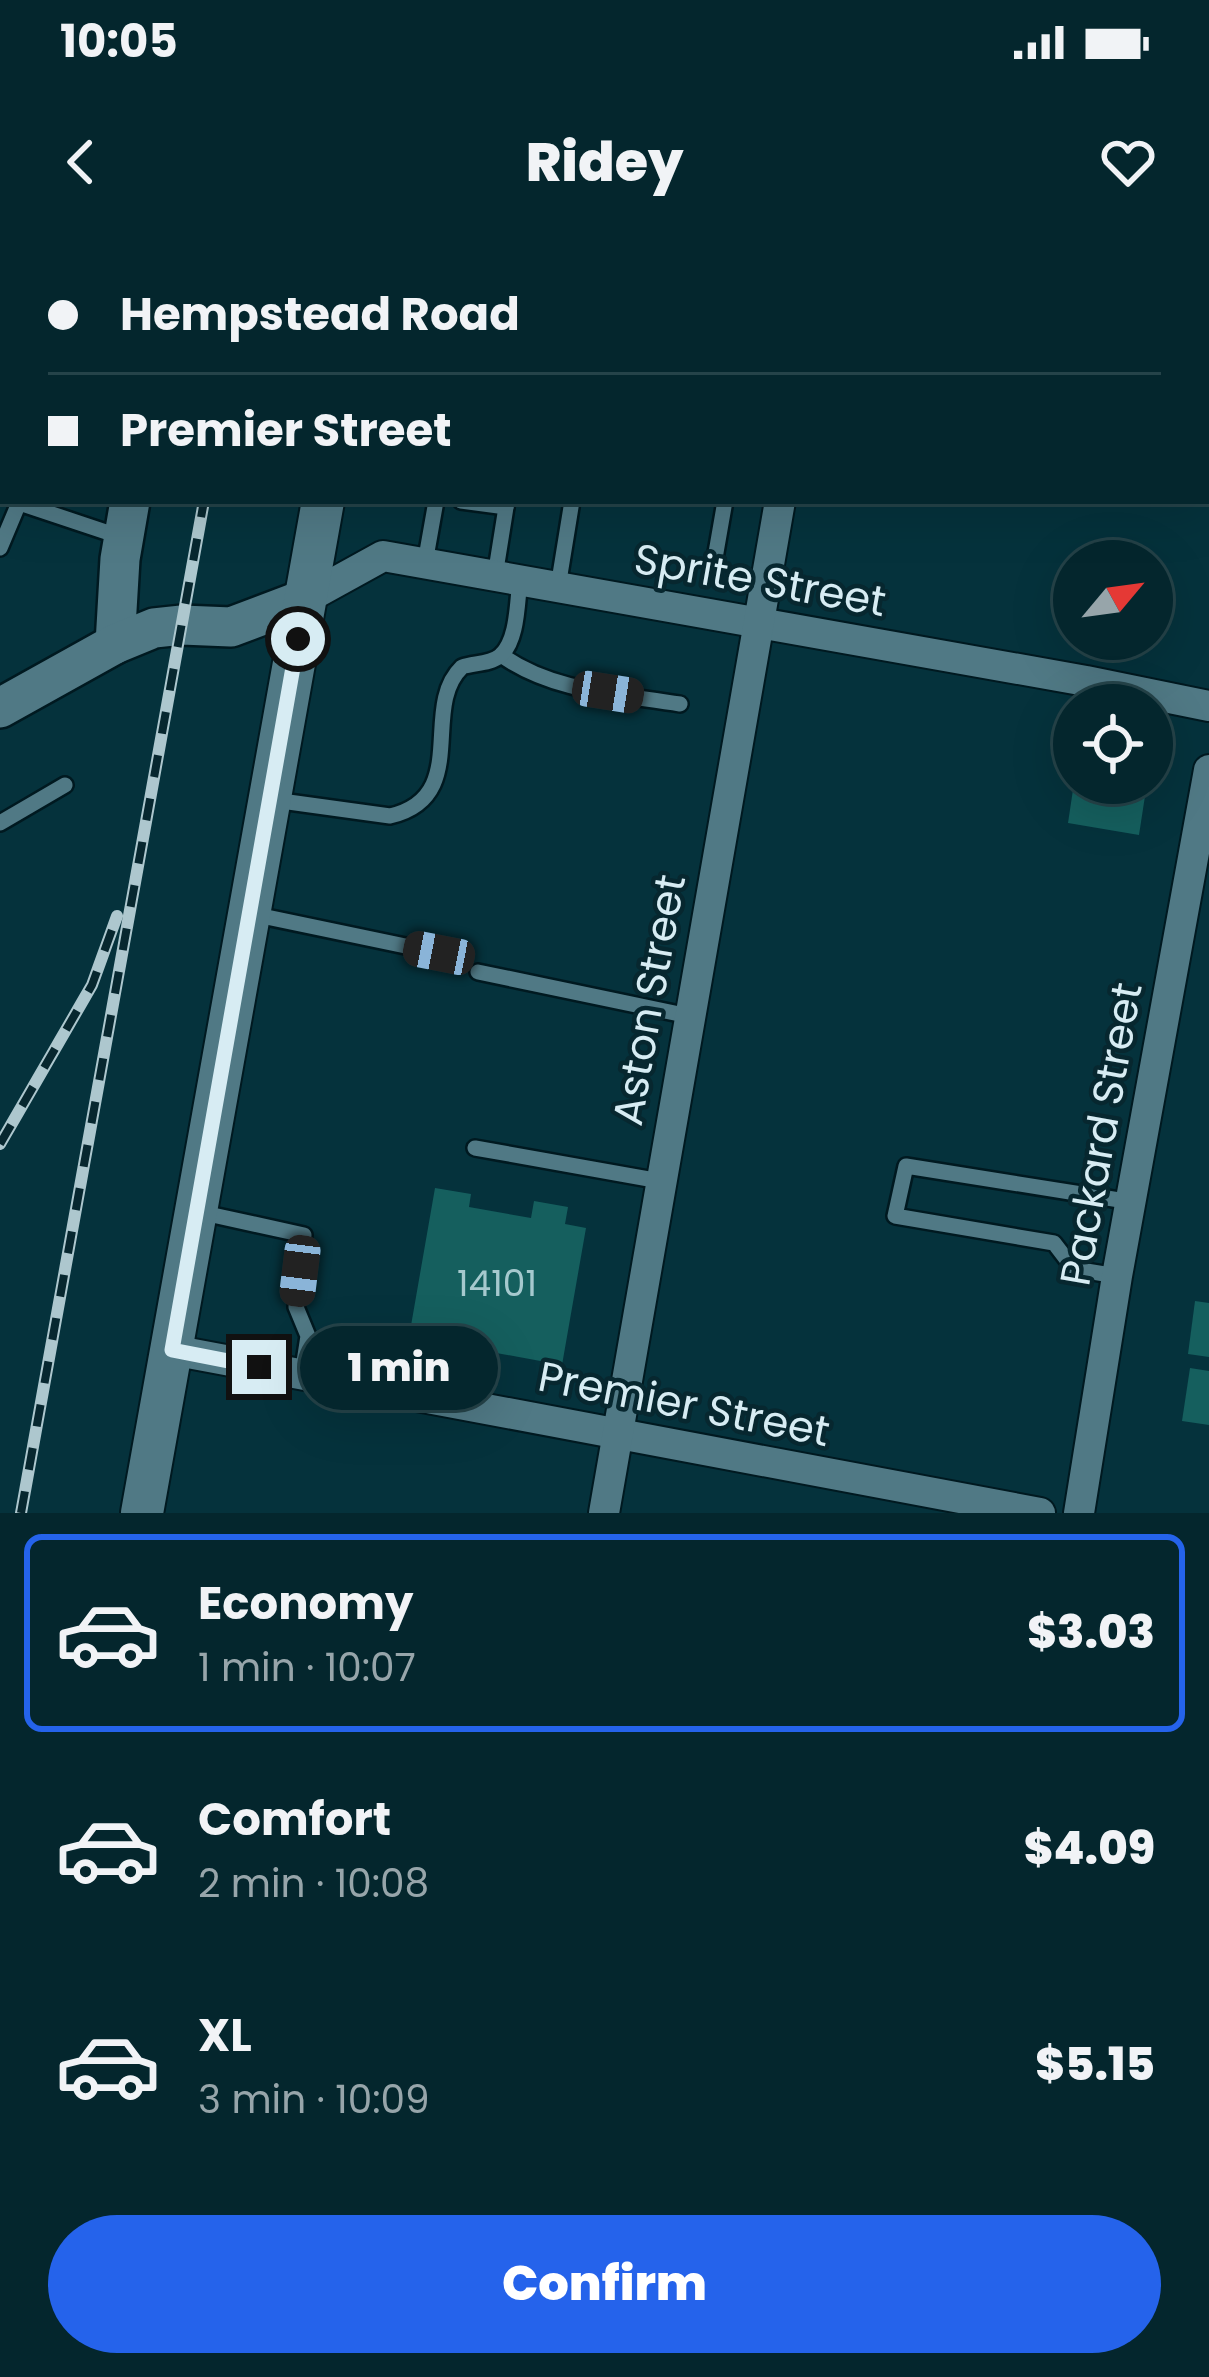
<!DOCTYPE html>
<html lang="en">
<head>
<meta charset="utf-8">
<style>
	:root { --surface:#04262d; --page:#123239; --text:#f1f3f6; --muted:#97a5aa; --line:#254349; --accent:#2563eb }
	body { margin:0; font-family:Poppins,sans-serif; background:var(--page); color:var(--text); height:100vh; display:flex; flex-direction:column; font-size:45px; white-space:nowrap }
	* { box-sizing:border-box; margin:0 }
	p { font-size:39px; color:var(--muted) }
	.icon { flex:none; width:66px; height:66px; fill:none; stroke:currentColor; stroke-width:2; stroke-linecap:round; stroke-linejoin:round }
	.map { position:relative; height:1273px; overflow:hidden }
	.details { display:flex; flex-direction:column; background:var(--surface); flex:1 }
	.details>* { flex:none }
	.banner { position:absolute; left:0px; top:0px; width:1209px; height:264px; box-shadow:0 12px 48px #0002,0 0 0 3px var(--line); display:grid; align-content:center; height:264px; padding:0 48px; background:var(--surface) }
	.needle { width:78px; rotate:61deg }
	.buttons { position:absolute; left:1053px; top:300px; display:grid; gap:24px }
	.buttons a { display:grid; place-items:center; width:120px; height:120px; border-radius:50%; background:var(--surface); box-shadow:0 12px 48px #0002,0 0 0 3px var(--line); font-size:60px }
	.end { position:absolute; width:54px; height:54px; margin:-27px; border:15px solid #d7ecf3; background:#111; box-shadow:0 0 0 6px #111 }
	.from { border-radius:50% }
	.bubble { position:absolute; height:84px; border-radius:42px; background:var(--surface); box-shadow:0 12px 48px #0002,0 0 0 3px var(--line); font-size:39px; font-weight:800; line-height:84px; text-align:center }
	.car { position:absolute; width:36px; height:72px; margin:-36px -18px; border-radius:15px; box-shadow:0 0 9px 3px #0007; background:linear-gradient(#222 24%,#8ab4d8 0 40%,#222 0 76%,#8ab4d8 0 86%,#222 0) }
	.banner b { display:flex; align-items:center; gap:42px; height:114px; font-size:45px }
	.banner b+b { border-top:3px solid var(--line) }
	.banner i { width:30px; height:30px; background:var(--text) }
	ul { padding:21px 0 0; list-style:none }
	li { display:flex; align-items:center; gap:36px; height:198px; margin:0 24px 18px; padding:0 24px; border:6px solid transparent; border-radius:18px }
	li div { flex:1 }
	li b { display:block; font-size:45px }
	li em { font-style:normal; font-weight:800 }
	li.selected { border-color:var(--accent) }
	li>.icon { width:108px; height:108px; stroke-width:1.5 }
	.primary-button { display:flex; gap:24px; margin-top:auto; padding:24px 48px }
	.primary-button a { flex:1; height:138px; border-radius:72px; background:var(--accent); color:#fff; font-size:48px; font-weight:800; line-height:138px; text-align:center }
	.status { display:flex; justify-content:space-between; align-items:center; height:84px; padding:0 60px; background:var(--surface); direction:ltr }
	.status svg { height:33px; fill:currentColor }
	header { display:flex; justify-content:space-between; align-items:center; height:156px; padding:0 48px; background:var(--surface); font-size:54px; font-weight:800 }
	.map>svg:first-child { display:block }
	.building { fill:#155f5e }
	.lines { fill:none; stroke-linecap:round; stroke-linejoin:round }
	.service-casing { stroke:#001920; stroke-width:20 }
	.minor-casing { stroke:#001920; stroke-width:34 }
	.tertiary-casing { stroke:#001920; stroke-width:44 }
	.secondary-casing { stroke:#001920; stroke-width:46 }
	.service { stroke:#507985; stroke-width:15 }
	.minor { stroke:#507985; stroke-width:30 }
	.tertiary { stroke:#507985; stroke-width:39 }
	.secondary { stroke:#507985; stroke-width:42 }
	.rail-casing { stroke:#adc7ce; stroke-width:12 }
	.rail { stroke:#07272f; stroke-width:8; stroke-dasharray:22; stroke-linecap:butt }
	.route { stroke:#d7ecf3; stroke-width:15 }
	.labels { text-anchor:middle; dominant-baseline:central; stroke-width:9; stroke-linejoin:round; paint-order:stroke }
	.number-label { font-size:36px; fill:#a6c9ce }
	.street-label { font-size:42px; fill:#d7ecf3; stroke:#07272f }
</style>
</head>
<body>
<div class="status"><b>10:05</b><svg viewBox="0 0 49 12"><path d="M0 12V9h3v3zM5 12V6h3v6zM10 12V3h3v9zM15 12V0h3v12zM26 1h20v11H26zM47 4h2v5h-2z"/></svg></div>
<header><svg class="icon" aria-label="back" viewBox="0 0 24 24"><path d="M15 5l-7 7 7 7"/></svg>Ridey<svg class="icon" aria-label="heart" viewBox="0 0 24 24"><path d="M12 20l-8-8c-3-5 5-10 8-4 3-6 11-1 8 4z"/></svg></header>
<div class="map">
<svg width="1209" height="1273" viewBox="0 0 1209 1273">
	<rect width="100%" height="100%" fill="#05323c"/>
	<g class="building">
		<path d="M1074 543H1147L1139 595 1068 583Z"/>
		<path d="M435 948 471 954 469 967 531 978 534 961 568 967 565 984 586 988 562 1125 409 1097Z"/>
		<path d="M1195 1061 1209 1063V1117L1188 1114Z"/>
		<path d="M1190 1128 1209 1131V1185L1182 1181Z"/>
	</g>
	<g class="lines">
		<defs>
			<g id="service">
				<path d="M28 3 29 0"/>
				<path d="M616 3 617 0"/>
				<path d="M771 3V0"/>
				<path d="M0 146 3 131"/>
				<path d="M1206 147 1209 128"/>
				<path d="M0 226 3 232"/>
				<path d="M461 261 506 267"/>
				<path d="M0 308 19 263 121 297"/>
				<path d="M425 323 436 261"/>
				<path d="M714 324 725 261"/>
				<path d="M495 336 507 261"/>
				<path d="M558 347 572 261"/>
				<path d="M501 415C553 452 619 454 680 464"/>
				<path d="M274 560 390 576C472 557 419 468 462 427 474 423 490 424 500 416 518 401 517 362 520 340"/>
				<path d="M0 583 65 545"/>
				<path d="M252 674 439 713"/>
				<path d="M478 732 689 776"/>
				<path d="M475 908 660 941"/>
				<path d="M199 972 304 995 296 1067 308 1096 302 1135"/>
				<path d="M1117 1036 1074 1029 1054 1003 895 976 906 926 1132 962"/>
			</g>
			<g id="minor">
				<path d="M825 3 826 0"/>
				<path d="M305 359 383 316 1086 441 1209 466"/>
				<path d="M172 1110 1040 1273"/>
				<path d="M604 1273 780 261"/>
				<path d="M1079 1273 1117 1036 1209 530"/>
			</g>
			<g id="tertiary">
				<path d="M174 3 175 0"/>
				<path d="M115 404 120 319 130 261"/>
				<path d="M0 468 115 404 154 388 182 385 231 387 305 359"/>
			</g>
			<g id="secondary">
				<path d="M369 3 370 0"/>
				<path d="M142 1273 323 261"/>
			</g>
		</defs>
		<use href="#service" class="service-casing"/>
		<use href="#minor" class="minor-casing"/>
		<use href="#tertiary" class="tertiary-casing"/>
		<use href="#secondary" class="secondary-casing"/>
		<use href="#service" class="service"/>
		<use href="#minor" class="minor"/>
		<use href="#tertiary" class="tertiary"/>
		<use href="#secondary" class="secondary"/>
		<defs>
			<g id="rail">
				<path d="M250 3 251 0"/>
				<path d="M0 904 92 745 117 676"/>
				<path d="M21 1273 204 261"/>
			</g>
		</defs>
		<use href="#rail" class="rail-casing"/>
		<use href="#rail" class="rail"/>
	</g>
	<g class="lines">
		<path class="route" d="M259 1127 172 1110 298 399"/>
	</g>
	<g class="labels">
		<g class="number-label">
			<text x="497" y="1043">14101</text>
		</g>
		<g class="street-label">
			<text transform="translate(760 340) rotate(10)">Sprite Street</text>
			<text transform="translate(649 760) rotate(-80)">Aston Street</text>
			<text transform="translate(1101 894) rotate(-80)">Packard Street</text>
			<text transform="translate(684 1164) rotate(11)">Premier Street</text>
		</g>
	</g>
</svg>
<div class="buttons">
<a><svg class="needle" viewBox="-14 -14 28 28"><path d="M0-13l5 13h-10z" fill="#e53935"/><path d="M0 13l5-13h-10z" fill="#97a5aa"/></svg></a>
<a><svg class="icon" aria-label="locate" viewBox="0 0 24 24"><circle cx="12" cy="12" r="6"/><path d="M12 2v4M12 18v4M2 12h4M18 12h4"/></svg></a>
</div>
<i class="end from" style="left:298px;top:399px"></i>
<i class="end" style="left:259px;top:1127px"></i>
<div class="bubble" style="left:300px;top:1086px;width:198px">1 min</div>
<i class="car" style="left:608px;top:452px;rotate:99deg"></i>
<i class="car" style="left:439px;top:713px;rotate:281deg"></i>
<i class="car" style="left:300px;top:1031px;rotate:187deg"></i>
<div class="banner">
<b><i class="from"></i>Hempstead Road</b>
<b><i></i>Premier Street</b>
</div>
</div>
<section class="details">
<ul>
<li class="selected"><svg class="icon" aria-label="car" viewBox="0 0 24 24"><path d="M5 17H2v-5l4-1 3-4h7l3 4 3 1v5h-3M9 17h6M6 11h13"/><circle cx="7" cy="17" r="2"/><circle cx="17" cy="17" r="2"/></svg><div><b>Economy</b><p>1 min · 10:07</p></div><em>$3.03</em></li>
<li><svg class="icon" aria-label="car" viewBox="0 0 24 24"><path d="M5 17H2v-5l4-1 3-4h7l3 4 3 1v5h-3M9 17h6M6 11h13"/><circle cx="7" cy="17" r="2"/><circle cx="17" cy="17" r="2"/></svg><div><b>Comfort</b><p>2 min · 10:08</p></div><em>$4.09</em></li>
<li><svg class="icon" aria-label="car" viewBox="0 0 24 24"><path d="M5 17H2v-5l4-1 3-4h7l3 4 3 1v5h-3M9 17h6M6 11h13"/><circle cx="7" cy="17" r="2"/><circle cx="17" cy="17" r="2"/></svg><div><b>XL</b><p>3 min · 10:09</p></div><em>$5.15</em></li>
</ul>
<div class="primary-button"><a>Confirm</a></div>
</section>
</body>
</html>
